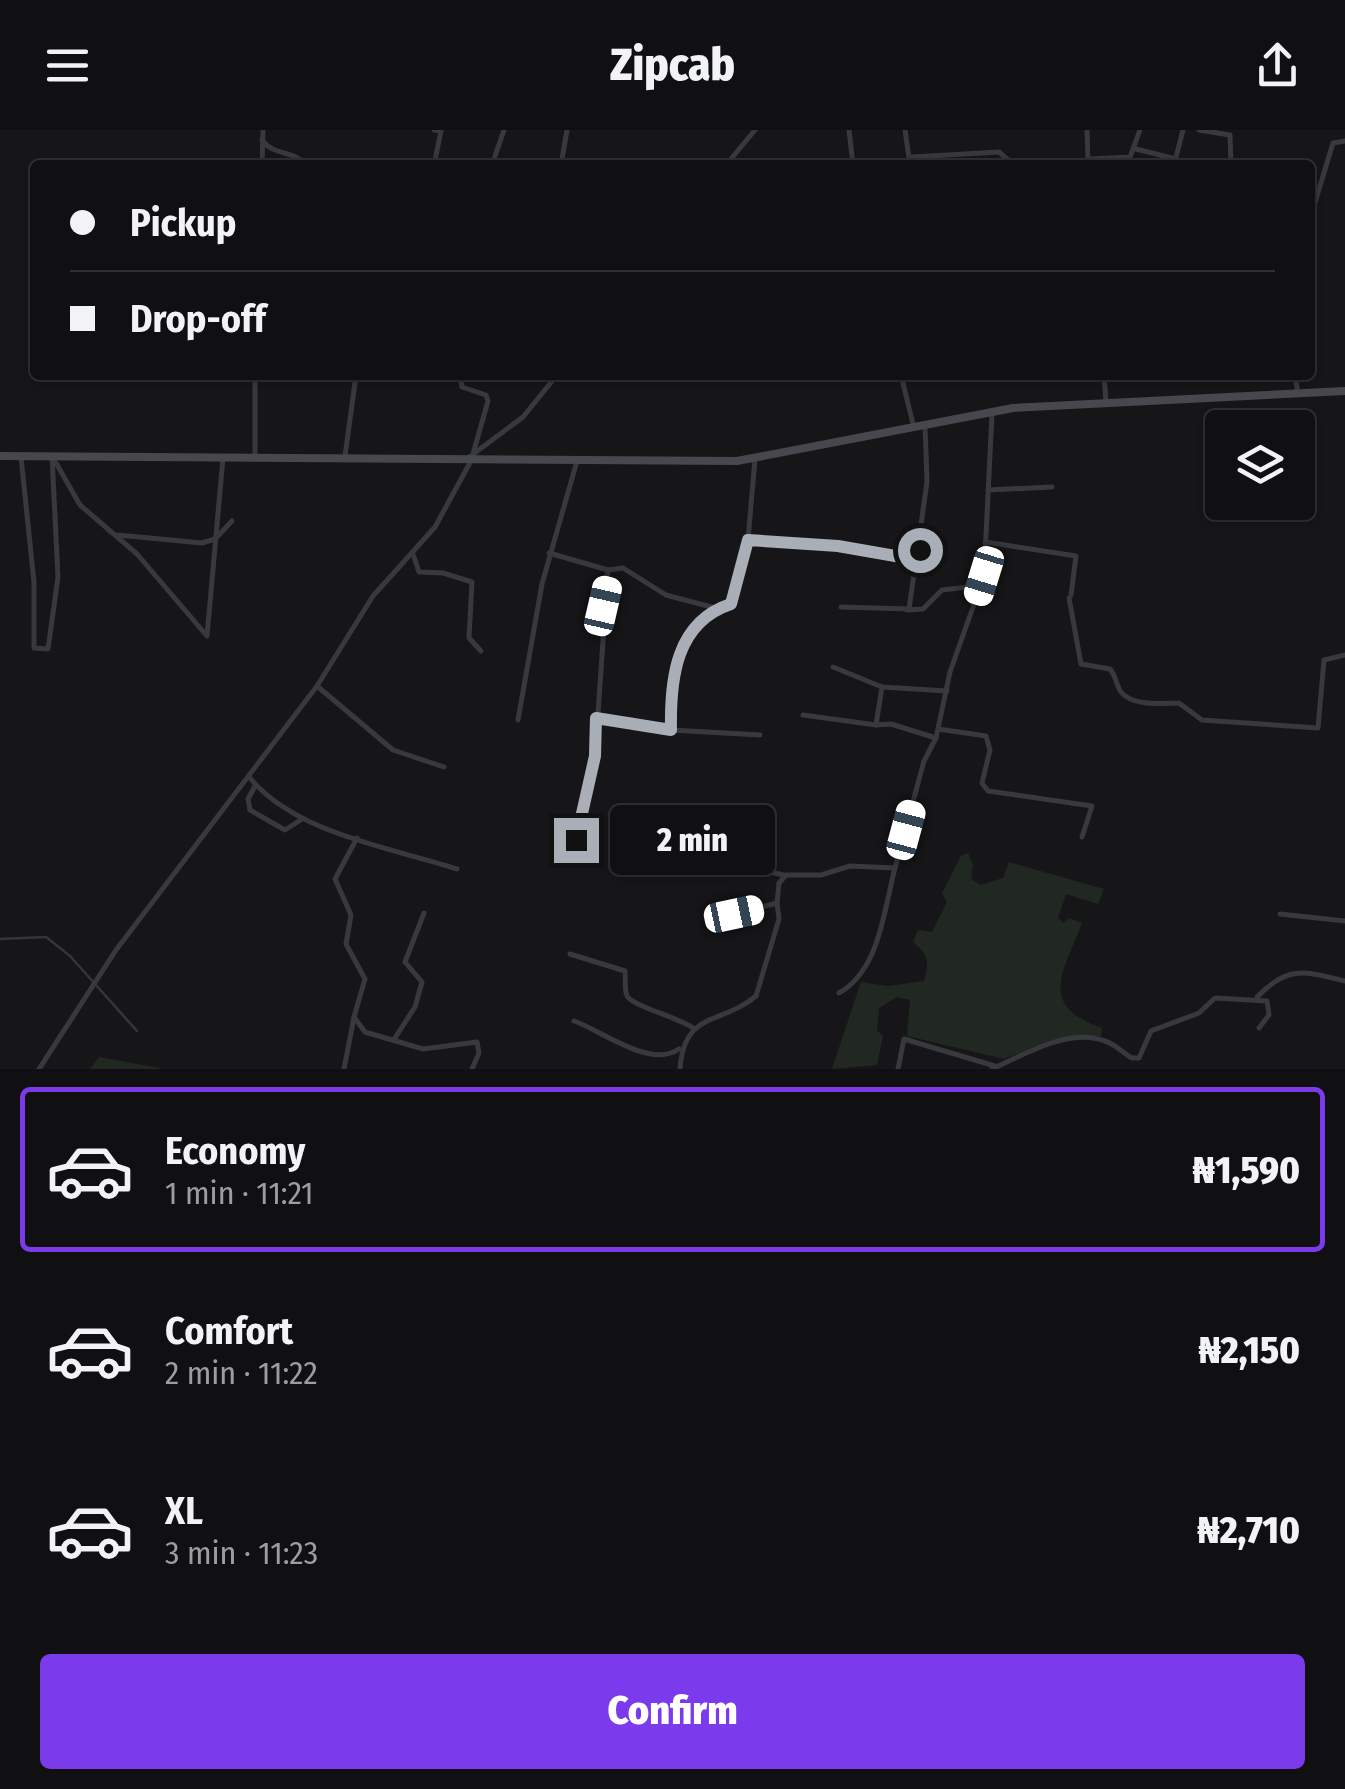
<!DOCTYPE html>
<html lang="en">
<head>
<meta charset="utf-8">
<style>
	:root { --surface:#101012; --page:#19191b; --text:#f1f3f6; --muted:#9c9d9f; --line:#303032; --accent:#7c3aed }
	body { margin:0; font-family:"Fira Sans Condensed",sans-serif; background:var(--page); color:var(--text); height:100vh; display:flex; flex-direction:column; font-size:38px; white-space:nowrap }
	* { box-sizing:border-box; margin:0 }
	p { font-size:32px; color:var(--muted) }
	.icon { flex:none; width:55px; height:55px; fill:none; stroke:currentColor; stroke-width:2; stroke-linecap:round; stroke-linejoin:round }
	.map { position:relative; height:939px; overflow:hidden }
	.drawer { display:flex; flex-direction:column; background:var(--surface); flex:1 }
	.drawer>* { flex:none }
	.hud { position:absolute; left:30px; top:30px; width:1285px; height:220px; border-radius:10px; box-shadow:0 2px 8px #0004,0 0 0 2px var(--line); display:grid; align-content:center; height:220px; padding:0 40px; background:var(--surface) }
	.fabs { position:absolute; left:1205px; top:280px; display:grid; gap:20px }
	.fabs a { display:grid; place-items:center; width:110px; height:110px; border-radius:10px; background:var(--surface); box-shadow:0 2px 8px #0004,0 0 0 2px var(--line); font-size:50px }
	.end { position:absolute; width:45px; height:45px; margin:-22px; border:12px solid #a9aeb7; background:#111; box-shadow:0 0 0 5px #111 }
	.from { border-radius:50% }
	.bubble { position:absolute; height:70px; border-radius:10px; background:var(--surface); box-shadow:0 2px 8px #0004,0 0 0 2px var(--line); font-size:32px; font-weight:800; line-height:70px; text-align:center }
	.car { position:absolute; width:30px; height:60px; margin:-30px -15px; border-radius:12px; box-shadow:0 0 8px 2px #0007; background:linear-gradient(#fff 24%,#345 0 40%,#fff 0 76%,#345 0 86%,#fff 0) }
	.hud b { display:flex; align-items:center; gap:35px; height:95px; font-size:38px }
	.hud b+b { border-top:2px solid var(--line) }
	.hud i { width:25px; height:25px; background:var(--text) }
	ul { padding:18px 0 0; list-style:none }
	li { display:flex; align-items:center; gap:30px; height:165px; margin:0 20px 15px; padding:0 20px; border:5px solid transparent; border-radius:10px }
	li div { flex:1 }
	li b { display:block; font-size:38px }
	li em { font-style:normal; font-weight:800 }
	li.active { border-color:var(--accent) }
	li>.icon { width:90px; height:90px; stroke-width:1.5 }
	.cta { display:flex; gap:20px; margin-top:auto; padding:20px 40px }
	.cta a { flex:1; height:115px; border-radius:10px; background:var(--accent); color:#fff; font-size:40px; font-weight:800; line-height:115px; text-align:center }
	header { display:flex; justify-content:space-between; align-items:center; height:130px; padding:0 40px; background:var(--surface); font-size:45px; font-weight:800 }
	.map>svg:first-child { display:block }
	.green { fill:#212822 }
	.lines { fill:none; stroke-linecap:round; stroke-linejoin:round }
	.stream { stroke:#2f373d; stroke-width:2.5 }
	.street { stroke:#38393d; stroke-width:5 }
	.secondary { stroke:#46484d; stroke-width:8 }
	.route { stroke:#a9aeb7; stroke-width:12 }
</style>
</head>
<body>
<header><svg class="icon" aria-label="menu" viewBox="0 0 24 24"><path d="M4 6h16M4 12h16M4 18h16"/></svg>Zipcab<svg class="icon" aria-label="share" viewBox="0 0 24 24"><path d="M12 15V3M7 8l5-5 5 5M5 13v7h14v-7"/></svg></header>
<div class="map">
<svg width="1345" height="939" viewBox="0 0 1345 939">
	<rect width="100%" height="100%" fill="#161618"/>
	<g class="green">
		<path d="M968 723 973 735 971 749 981 755 1003 748 1009 732 1104 759 1098 774 1066 764 1058 788 1063 793 1069 788 1082 793C1063 844 1037 875 1102 898L1101 906 1036 916 1004 929 907 906 910 870 897 867 879 878 877 900 883 906 877 935 832 939 861 852 888 856 924 851C930 832 928 825 913 812L918 800 932 802 947 772 942 763 961 726Z"/>
		<path d="M99 927 160 938V939H90Z"/>
	</g>
	<g class="lines">
		<path class="stream" d="M0 809 46 807 70 826 137 901"/>
		<g class="street">
			<path d="M849 0 853 35"/>
			<path d="M905 0 910 35"/>
			<path d="M1087 0 1088 31"/>
			<path d="M1199 0 1230 5 1231 35"/>
			<path d="M262 10C273 26 295 20 305 35"/>
			<path d="M1136 19 1176 29"/>
			<path d="M912 27 999 22 1014 35"/>
			<path d="M262 35 263 0"/>
			<path d="M434 35 441 1 434 0"/>
			<path d="M492 35 504 0"/>
			<path d="M561 35 567 0"/>
			<path d="M726 35 755 0"/>
			<path d="M1087 35 1091 29 1130 27 1140 0"/>
			<path d="M1174 35 1183 0"/>
			<path d="M1310 89 1333 13 1345 11"/>
			<path d="M255 245V326"/>
			<path d="M460 245 462 257 486 265 488 271 473 324"/>
			<path d="M901 245 913 294"/>
			<path d="M1104 245 1106 272"/>
			<path d="M1295 245 1298 264"/>
			<path d="M345 326 356 245"/>
			<path d="M21 327 34 452V518L48 519 58 447 52 326 80 375 137 424 207 506 223 328"/>
			<path d="M468 328 523 287 557 245"/>
			<path d="M988 360 1052 357"/>
			<path d="M118 405 202 413 215 409 232 391"/>
			<path d="M748 410 838 416 918 430"/>
			<path d="M985 412 1076 426 1071 465"/>
			<path d="M549 423 608 440 595 626 576 710"/>
			<path d="M413 424 419 442 443 443 472 452 469 508 481 521"/>
			<path d="M608 440 623 438 666 465 715 478"/>
			<path d="M1069 468 1081 534 1110 539C1116 546 1116 555 1121 562 1133 577 1163 573 1179 573L1202 590 1318 598 1324 530 1345 525"/>
			<path d="M841 477 909 479 927 352 925 295"/>
			<path d="M907 480 923 479 942 460 968 457 983 447"/>
			<path d="M833 537 882 557 947 561"/>
			<path d="M317 556 393 620 444 637"/>
			<path d="M882 557 876 595 891 594 936 608"/>
			<path d="M803 585 876 595"/>
			<path d="M596 588 632 590 671 600 760 605"/>
			<path d="M518 590 542 454 577 331"/>
			<path d="M938 599 986 606 990 620 982 653 988 661 1092 676 1082 707"/>
			<path d="M671 600C670 548 676 492 731 474L748 410 755 329"/>
			<path d="M249 647C296 704 389 717 457 739"/>
			<path d="M255 656 248 669 250 680 285 700 302 689"/>
			<path d="M357 708 335 749 351 785 346 814 365 849 354 887 365 902 423 919 477 912 479 923 472 939"/>
			<path d="M659 708 693 717 720 732 784 745"/>
			<path d="M734 784 777 773 779 753 786 745H821L850 736 895 738 924 631 936 608 950 542 984 446 992 284"/>
			<path d="M1280 784 1345 791"/>
			<path d="M570 824 625 841C626 848 624 859 627 866 632 876 680 888 693 898"/>
			<path d="M839 863C880 840 884 779 895 738"/>
			<path d="M1257 867C1288 835 1304 841 1345 851"/>
			<path d="M574 891C603 901 650 939 679 919"/>
			<path d="M395 908 415 877 422 852 405 832 424 783"/>
			<path d="M39 939 116 820 317 556 373 466 435 397 472 329"/>
			<path d="M344 939 354 887"/>
			<path d="M680 939C684 880 722 895 756 866L779 789 777 773"/>
			<path d="M898 939 904 909 995 936"/>
			<path d="M992 939C1023 925 1069 897 1105 911 1115 914 1123 923 1132 928H1139L1151 901 1199 883 1215 868 1267 871 1269 885 1259 898"/>
		</g>
		<path class="secondary" d="M0 326 737 331 1013 278 1345 261"/>
	</g>
	<g class="lines">
		<path class="route" d="M576 710 595 626 596 588 671 600C670 548 676 492 731 474L748 410 838 416 918 430 920 420"/>
	</g>
</svg>
<div class="fabs">
<a><svg class="icon" aria-label="layers" viewBox="0 0 24 24"><path d="M12 4l9 5-9 5-9-5zM3 14l9 5 9-5"/></svg></a>
</div>
<i class="end from" style="left:920px;top:420px"></i>
<i class="end" style="left:576px;top:710px"></i>
<div class="bubble" style="left:610px;top:675px;width:165px">2 min</div>
<i class="car" style="left:984px;top:446px;rotate:197deg"></i>
<i class="car" style="left:603px;top:476px;rotate:13deg"></i>
<i class="car" style="left:906px;top:700px;rotate:15deg"></i>
<i class="car" style="left:734px;top:784px;rotate:78deg"></i>
<div class="hud">
<b><i class="from"></i>Pickup</b>
<b><i></i>Drop-off</b>
</div>
</div>
<section class="drawer">
<ul>
<li class="active"><svg class="icon" aria-label="car" viewBox="0 0 24 24"><path d="M5 17H2v-5l4-1 3-4h7l3 4 3 1v5h-3M9 17h6M6 11h13"/><circle cx="7" cy="17" r="2"/><circle cx="17" cy="17" r="2"/></svg><div><b>Economy</b><p>1 min · 11:21</p></div><em>₦1,590</em></li>
<li><svg class="icon" aria-label="car" viewBox="0 0 24 24"><path d="M5 17H2v-5l4-1 3-4h7l3 4 3 1v5h-3M9 17h6M6 11h13"/><circle cx="7" cy="17" r="2"/><circle cx="17" cy="17" r="2"/></svg><div><b>Comfort</b><p>2 min · 11:22</p></div><em>₦2,150</em></li>
<li><svg class="icon" aria-label="car" viewBox="0 0 24 24"><path d="M5 17H2v-5l4-1 3-4h7l3 4 3 1v5h-3M9 17h6M6 11h13"/><circle cx="7" cy="17" r="2"/><circle cx="17" cy="17" r="2"/></svg><div><b>XL</b><p>3 min · 11:23</p></div><em>₦2,710</em></li>
</ul>
<div class="cta"><a>Confirm</a></div>
</section>
</body>
</html>
